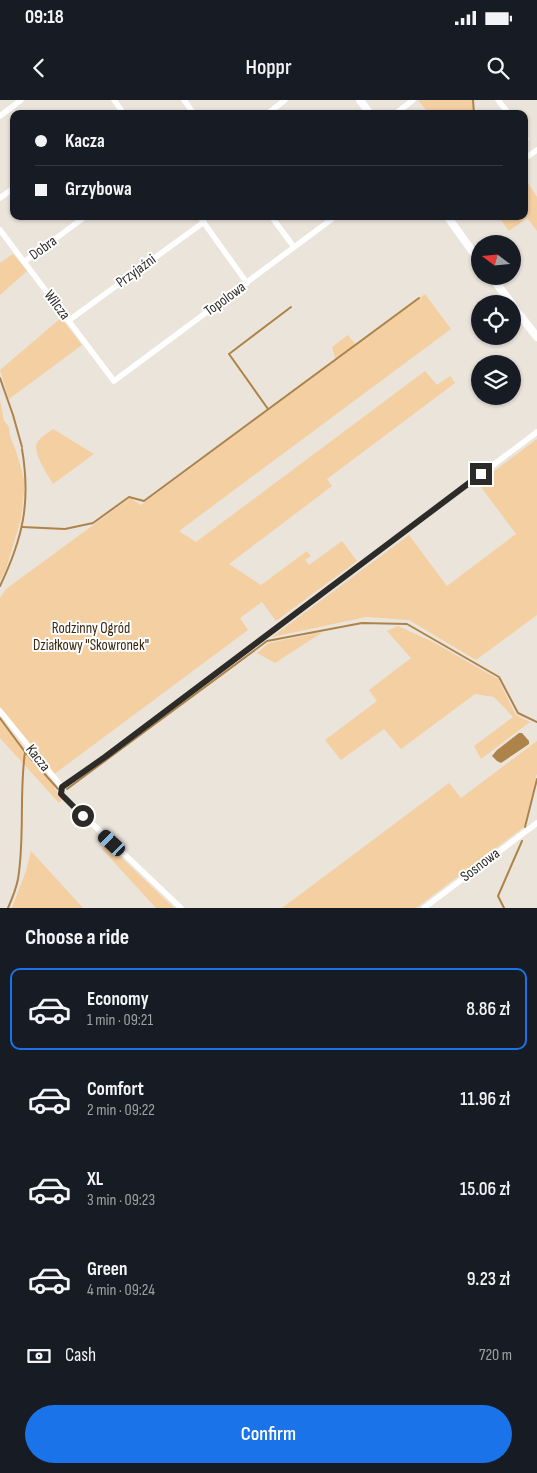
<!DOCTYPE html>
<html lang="en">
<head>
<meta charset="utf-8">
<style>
	:root { --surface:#171b24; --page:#20242c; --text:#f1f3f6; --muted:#9ea1a6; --line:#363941; --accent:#1a73e8 }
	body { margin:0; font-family:"Sofia Sans Condensed",sans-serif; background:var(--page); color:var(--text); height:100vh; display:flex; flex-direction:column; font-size:19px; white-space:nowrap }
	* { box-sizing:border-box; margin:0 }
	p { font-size:16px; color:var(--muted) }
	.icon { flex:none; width:28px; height:28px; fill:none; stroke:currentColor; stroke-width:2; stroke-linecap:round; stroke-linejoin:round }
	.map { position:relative; height:808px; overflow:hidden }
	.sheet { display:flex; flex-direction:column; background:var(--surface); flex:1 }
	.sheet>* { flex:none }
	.banner { position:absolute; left:10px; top:10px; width:518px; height:110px; border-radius:10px; box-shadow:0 1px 4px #0004; display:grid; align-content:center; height:110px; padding:0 25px; background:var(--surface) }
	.needle { width:32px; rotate:286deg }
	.tools { position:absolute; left:471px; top:135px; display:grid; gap:10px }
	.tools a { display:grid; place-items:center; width:50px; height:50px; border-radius:50%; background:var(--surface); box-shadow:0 1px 4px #0004; font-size:25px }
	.end { position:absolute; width:22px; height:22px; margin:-11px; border:6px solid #2d2b28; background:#fff; box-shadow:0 0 0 2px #fff }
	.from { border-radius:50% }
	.car { position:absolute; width:15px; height:30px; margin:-15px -8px; border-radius:6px; box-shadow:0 0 4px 1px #0007; background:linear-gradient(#222 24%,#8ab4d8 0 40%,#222 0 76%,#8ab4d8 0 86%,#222 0) }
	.banner b { display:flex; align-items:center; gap:18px; height:48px; font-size:19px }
	.banner b+b { border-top:1px solid var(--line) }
	.banner i { width:12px; height:12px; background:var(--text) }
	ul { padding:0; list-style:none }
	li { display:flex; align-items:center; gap:15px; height:82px; margin:0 10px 8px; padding:0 15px; border:2px solid transparent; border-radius:10px }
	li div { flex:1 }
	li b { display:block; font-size:19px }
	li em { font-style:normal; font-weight:600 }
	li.selected { border-color:var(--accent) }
	li>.icon { width:45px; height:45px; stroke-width:1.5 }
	h2 { padding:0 25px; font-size:22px; line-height:60px }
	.pay { display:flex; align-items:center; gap:12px; height:55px; padding:0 25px; font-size:19px }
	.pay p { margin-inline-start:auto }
	.button { display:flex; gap:10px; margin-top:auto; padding:10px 25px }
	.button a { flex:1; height:58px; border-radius:30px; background:var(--accent); color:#fff; font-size:20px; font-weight:600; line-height:58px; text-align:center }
	.status { display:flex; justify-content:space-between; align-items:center; height:35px; padding:0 25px; background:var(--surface); direction:ltr }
	.status svg { height:14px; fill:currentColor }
	header { display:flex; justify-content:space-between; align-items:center; height:65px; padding:0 25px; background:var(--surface); font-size:22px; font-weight:600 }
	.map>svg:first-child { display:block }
	.green { fill:#f3cfa2 }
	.water { fill:#ae8349 }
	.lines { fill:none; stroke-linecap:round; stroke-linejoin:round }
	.stream { stroke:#ae8349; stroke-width:2 }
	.street { stroke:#fff; stroke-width:5.5 }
	.secondary { stroke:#fff; stroke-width:8 }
	.route { stroke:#2d2b28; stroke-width:6 }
	.labels { text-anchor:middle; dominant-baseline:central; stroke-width:4; stroke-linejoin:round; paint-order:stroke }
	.street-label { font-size:15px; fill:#2d2b28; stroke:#fff }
	.park-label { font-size:15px; fill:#3b280e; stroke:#fff }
</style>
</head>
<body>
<div class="status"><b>09:18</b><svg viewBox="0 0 49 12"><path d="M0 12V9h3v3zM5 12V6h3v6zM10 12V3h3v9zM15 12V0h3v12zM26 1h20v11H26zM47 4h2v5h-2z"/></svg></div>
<header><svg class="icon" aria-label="back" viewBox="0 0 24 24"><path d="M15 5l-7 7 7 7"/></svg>Hoppr<svg class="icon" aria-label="search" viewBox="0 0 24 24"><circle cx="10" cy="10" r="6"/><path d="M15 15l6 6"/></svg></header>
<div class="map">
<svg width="537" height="808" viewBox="0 0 537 808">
	<rect width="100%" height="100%" fill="#ebe4db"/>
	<g class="green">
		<path d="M418 0H472L474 14H429Z"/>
		<path d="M524 77 537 97V131L527 118 509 131 498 116H524Z"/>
		<path d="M13 154 27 171 0 195V163Z"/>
		<path d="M425 194 451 229 179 431 196 442 425 271 437 285 450 276 455 283 327 379 332 386 229 464 261 485 307 451 311 456 305 460 309 465 342 441 357 461 276 521 262 502 240 518 248 530 53 675 0 607V498L6 489 130 398 141 405 350 250 335 258 332 247 348 235 356 245Z"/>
		<path d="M61 218 82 245 9 299 0 270Z"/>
		<path d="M0 300 4 321 9 327 10 336 16 351 25 382 21 419 6 469 0 481Z"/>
		<path d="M53 329 94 354 53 384C48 375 32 352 37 343 40 337 48 333 53 329Z"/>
		<path d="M537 339V515L476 560 409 520 366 517 272 537 409 435 447 486 516 434 478 383Z"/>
		<path d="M398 526 433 542 498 579 516 615 530 622 481 659 474 646 513 617 494 597 475 594 401 649 384 629 341 660 325 640 377 601 369 590 411 558 387 531Z"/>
		<path d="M323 532 275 563 257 553 269 543Z"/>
		<path d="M0 619 54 684V688L63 699 59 703 0 638Z"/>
		<path d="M537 641V673L524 727 416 808H282L449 683 461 698Z"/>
		<path d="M107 744 174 808H156L102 749Z"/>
		<path d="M31 751 83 808H12L26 771Z"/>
	</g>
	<path class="water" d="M519 633H522L529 641V644L501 663 497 661 492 656 497 650Z"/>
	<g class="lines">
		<g class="stream">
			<path d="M473 0 474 14"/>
			<path d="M0 278 13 315 22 347"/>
			<path d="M268 309 229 254 291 207"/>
			<path d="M22 427 65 429 93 423 129 397 144 401 419 198"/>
			<path d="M0 486C23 438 31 402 22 349"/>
			<path d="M0 618 25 652C19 694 25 737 18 779 16 789 12 799 8 808"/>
			<path d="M26 653 58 689"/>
			<path d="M67 689 267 541 362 523 407 524 499 577 518 613 537 622"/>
			<path d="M525 727 537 679"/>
			<path d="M504 808 498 796 522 741"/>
		</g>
		<g class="street">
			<path d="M114 0 124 14"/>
			<path d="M184 0 194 14"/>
			<path d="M498 0 509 14"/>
			<path d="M267 14 285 0"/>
			<path d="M395 14 413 0"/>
			<path d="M0 16 21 0"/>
			<path d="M524 33 526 39 524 42"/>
			<path d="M524 59 537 50"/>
			<path d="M0 98 14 88"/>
			<path d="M199 116 247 183"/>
			<path d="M271 116 294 147"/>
			<path d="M0 130 114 281 336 116"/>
			<path d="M24 162 86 116"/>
			<path d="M68 221 204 122"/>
			<path d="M0 611 62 687 61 694 181 808"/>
			<path d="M62 687 105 657 537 332"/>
			<path d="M424 808 537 723"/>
		</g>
		<g class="secondary">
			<path d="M360 0 370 14"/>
			<path d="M447 116 480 162"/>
			<path d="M491 176 512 204"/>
			<path d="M512 205 537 237"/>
		</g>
	</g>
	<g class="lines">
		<path class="route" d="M83 716 61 694 62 687 105 657 481 374"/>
	</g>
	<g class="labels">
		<g class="street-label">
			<text transform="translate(43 148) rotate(-36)">Dobra</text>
			<text transform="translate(136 171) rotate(-36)">Przyjaźni</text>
			<text transform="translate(225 199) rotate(-36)">Topolowa</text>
			<text transform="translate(57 205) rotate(53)">Wilcza</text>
			<text transform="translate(38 658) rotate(52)">Kacza</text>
			<text transform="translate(480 765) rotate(-37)">Sosnowa</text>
		</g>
		<g class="park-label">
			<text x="91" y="528">Rodzinny Ogród<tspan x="91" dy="17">Działkowy "Skowronek"</tspan></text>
		</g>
	</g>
</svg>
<div class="tools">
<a><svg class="needle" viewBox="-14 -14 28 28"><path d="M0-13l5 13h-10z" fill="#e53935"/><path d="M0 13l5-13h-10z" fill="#9ea1a6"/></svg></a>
<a><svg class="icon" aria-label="locate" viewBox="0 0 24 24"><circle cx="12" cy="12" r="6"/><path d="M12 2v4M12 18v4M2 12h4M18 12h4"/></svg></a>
<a><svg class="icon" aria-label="layers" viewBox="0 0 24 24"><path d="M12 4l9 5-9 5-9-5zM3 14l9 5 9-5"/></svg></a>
</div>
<i class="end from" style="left:83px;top:716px"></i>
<i class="end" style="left:481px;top:374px"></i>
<i class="car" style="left:112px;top:743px;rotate:313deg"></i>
<div class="banner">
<b><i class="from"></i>Kacza</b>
<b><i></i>Grzybowa</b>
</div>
</div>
<section class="sheet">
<h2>Choose a ride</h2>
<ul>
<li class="selected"><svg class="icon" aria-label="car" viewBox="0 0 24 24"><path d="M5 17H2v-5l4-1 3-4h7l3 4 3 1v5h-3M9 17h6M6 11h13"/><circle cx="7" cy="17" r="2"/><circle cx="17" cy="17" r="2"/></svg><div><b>Economy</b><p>1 min · 09:21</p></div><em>8.86 zł</em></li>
<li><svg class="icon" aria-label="car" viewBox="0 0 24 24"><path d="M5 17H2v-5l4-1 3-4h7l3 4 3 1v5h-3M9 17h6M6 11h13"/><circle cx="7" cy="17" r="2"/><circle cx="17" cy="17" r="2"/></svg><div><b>Comfort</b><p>2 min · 09:22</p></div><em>11.96 zł</em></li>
<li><svg class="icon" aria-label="car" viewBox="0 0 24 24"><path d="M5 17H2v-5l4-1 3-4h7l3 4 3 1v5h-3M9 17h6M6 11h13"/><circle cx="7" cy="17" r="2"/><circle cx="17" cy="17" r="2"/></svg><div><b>XL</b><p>3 min · 09:23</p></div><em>15.06 zł</em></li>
<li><svg class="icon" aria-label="car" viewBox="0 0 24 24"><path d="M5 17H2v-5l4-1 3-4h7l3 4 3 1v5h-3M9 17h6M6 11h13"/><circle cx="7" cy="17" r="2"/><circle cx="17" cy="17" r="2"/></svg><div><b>Green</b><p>4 min · 09:24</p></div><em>9.23 zł</em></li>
</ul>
<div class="pay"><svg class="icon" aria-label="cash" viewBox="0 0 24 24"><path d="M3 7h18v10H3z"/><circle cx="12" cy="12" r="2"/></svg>Cash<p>720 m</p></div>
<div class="button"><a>Confirm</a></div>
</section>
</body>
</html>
